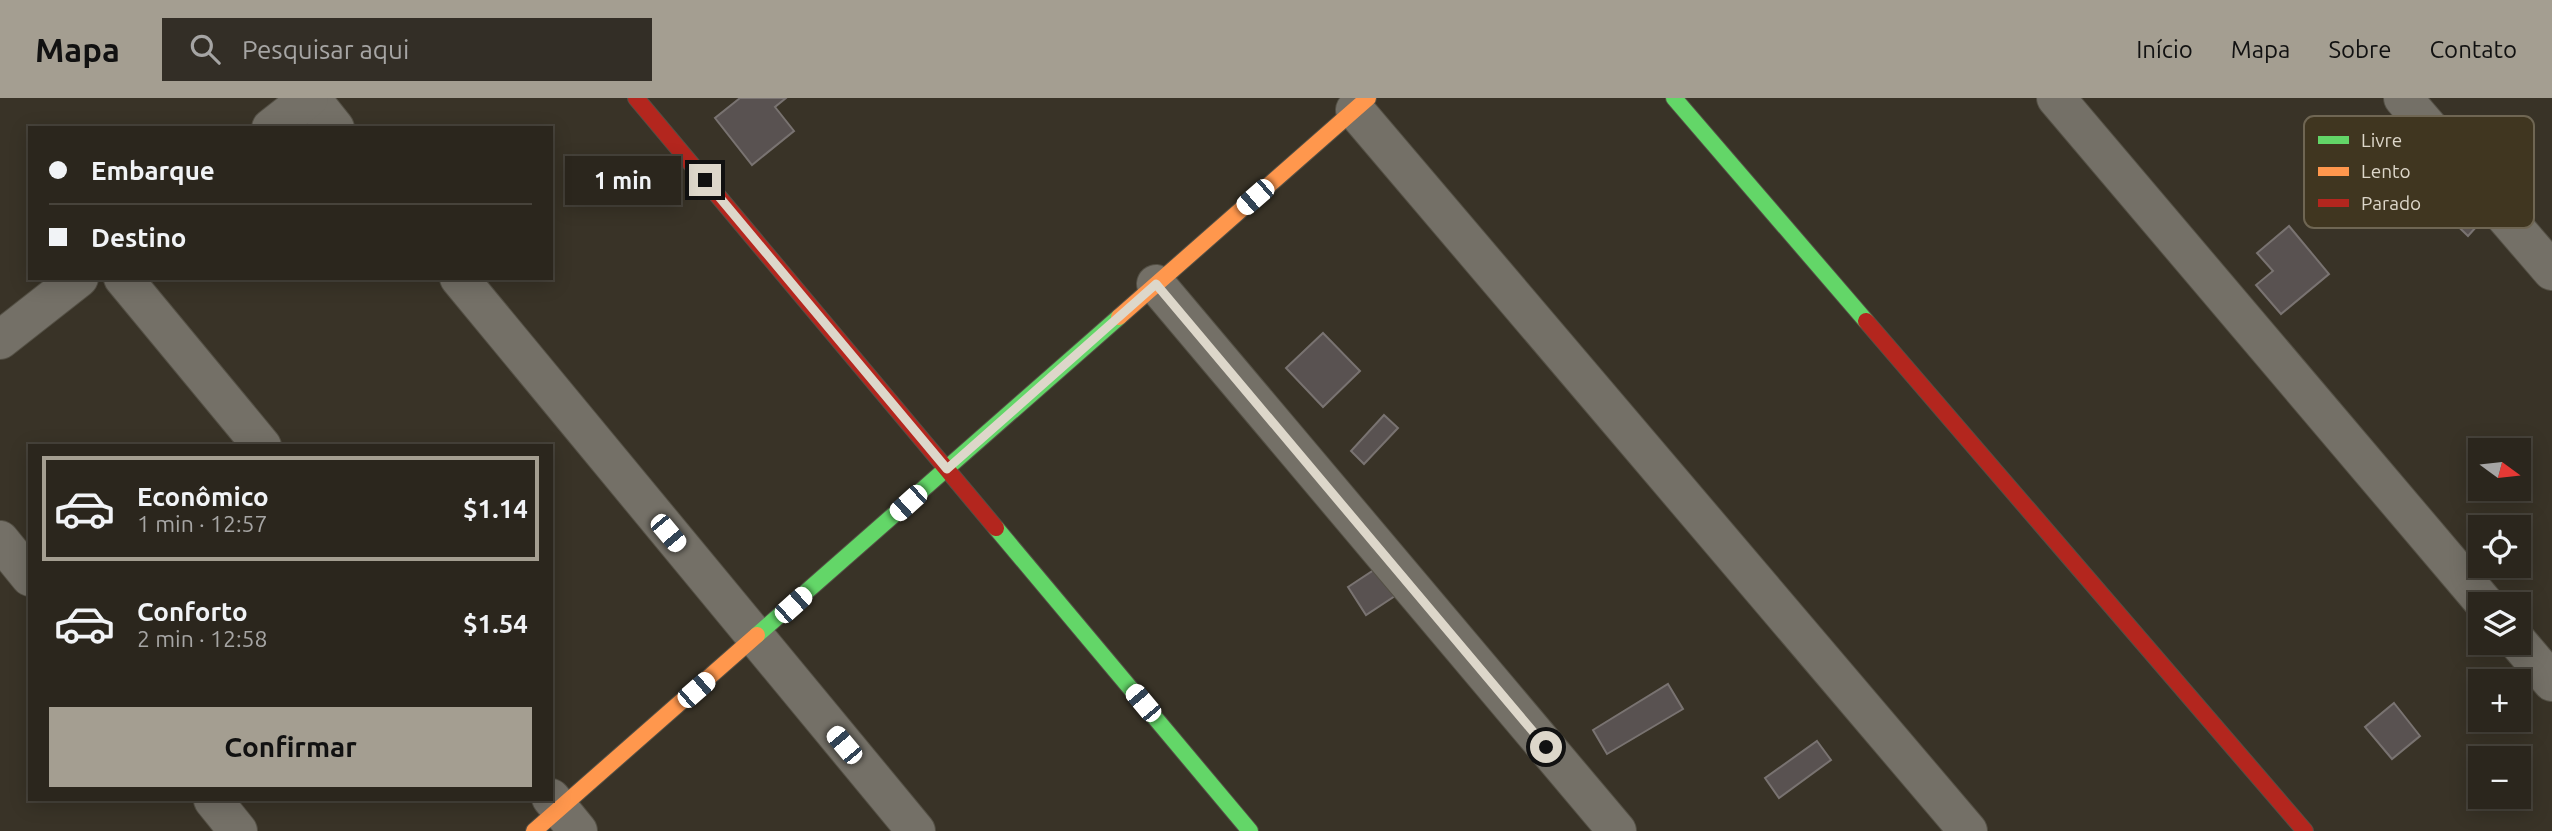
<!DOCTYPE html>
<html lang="pt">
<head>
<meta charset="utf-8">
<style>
	:root { --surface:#2b261d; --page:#332e26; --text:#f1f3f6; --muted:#a6a5a4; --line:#47433b; --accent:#a49e91 }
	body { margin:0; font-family:Ubuntu,sans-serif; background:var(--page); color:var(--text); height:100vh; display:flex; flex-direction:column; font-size:26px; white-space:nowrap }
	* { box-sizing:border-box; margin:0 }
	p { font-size:23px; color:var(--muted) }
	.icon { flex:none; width:38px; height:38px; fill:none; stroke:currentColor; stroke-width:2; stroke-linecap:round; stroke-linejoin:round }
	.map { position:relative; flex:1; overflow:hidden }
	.drawer { position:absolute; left:28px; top:346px; width:525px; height:357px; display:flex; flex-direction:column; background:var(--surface); border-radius:0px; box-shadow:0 4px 18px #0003,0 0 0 2px var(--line) }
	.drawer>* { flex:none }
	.banner { position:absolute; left:28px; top:28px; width:525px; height:154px; border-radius:0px; box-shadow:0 4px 18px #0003,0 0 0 2px var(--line); display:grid; align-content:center; height:154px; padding:0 21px; background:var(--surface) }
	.needle { width:46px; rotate:105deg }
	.fabs { position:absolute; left:2468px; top:340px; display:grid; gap:14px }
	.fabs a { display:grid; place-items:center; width:63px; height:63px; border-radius:0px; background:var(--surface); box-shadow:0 4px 18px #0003,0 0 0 2px var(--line); font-size:35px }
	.end { position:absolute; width:32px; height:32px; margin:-16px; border:9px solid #ddd7ca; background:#111; box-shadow:0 0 0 4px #111 }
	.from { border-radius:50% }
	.bubble { position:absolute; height:49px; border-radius:0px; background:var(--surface); box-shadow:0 4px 18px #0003,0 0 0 2px var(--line); font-size:23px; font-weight:700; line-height:49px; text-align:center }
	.car { position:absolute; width:21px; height:42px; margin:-21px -10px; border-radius:9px; box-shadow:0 0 5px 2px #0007; background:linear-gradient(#fff 24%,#345 0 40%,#fff 0 76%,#345 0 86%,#fff 0) }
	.banner b { display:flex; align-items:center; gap:24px; height:66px; font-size:26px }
	.banner b+b { border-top:2px solid var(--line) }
	.banner i { width:18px; height:18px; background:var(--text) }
	ul { padding:12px 0 0; list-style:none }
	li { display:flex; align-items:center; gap:21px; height:105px; margin:0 14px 10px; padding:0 7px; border:4px solid transparent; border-radius:0px }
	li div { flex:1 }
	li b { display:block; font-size:26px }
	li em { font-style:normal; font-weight:700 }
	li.selected { border-color:var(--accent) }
	li>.icon { width:63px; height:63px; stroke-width:1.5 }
	.cta { display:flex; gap:14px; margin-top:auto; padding:14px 21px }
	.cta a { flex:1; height:80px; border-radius:0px; background:var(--accent); color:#111; font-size:28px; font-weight:700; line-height:80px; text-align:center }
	header { display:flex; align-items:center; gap:42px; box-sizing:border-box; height:98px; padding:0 35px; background:var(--accent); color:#111 }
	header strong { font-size:33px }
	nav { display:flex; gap:38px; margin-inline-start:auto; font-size:24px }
	.search { width:490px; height:63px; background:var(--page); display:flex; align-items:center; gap:18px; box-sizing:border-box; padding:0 24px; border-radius:0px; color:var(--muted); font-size:26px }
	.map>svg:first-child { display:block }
	.building { fill:#595251; stroke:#797371; stroke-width:2 }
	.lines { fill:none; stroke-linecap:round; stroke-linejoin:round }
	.street-casing { stroke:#545045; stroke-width:40 }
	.fast-casing { stroke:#545045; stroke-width:18 }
	.slow-casing { stroke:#545045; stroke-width:18 }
	.jam-casing { stroke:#545045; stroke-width:18 }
	.street { stroke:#747067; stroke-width:38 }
	.fast { stroke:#63d668; stroke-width:16 }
	.slow { stroke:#ff974d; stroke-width:16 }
	.jam { stroke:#b3261e; stroke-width:16 }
	.route { stroke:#ddd7ca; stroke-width:9 }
	.key { fill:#403620; stroke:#6f6653; stroke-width:2 }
	.key-label { font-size:19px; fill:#ddd7ca }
</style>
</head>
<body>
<header>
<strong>Mapa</strong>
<div class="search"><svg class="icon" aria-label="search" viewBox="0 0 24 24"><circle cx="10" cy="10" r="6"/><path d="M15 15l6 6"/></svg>Pesquisar aqui</div>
<nav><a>Início</a><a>Mapa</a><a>Sobre</a><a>Contato</a></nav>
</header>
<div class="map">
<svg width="2552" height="733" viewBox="0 0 2552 733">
	<rect width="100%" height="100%" fill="#393327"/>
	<g class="building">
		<path d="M740 0H786L775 9 794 33 752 67 715 20Z"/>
		<path d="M2459 92 2486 118 2468 138 2440 111Z"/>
		<path d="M2289 128 2329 176 2281 216 2256 187 2273 173 2257 155Z"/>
		<path d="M1323 235 1360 273 1323 309 1286 270Z"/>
		<path d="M1384 317 1398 330 1364 366 1351 353Z"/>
		<path d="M1380 468 1398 496 1366 517 1348 489Z"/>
		<path d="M1668 586 1683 611 1607 656 1593 632Z"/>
		<path d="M2394 605 2420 638 2392 661 2365 629Z"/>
		<path d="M1817 643 1831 662 1779 700 1765 680Z"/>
	</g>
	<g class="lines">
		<defs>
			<g id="street">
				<path d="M311 0 335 30"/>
				<path d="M2056 0 2485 506"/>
				<path d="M2403 0 2552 173"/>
				<path d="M1355 12 1968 733"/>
				<path d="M271 30 309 0"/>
				<path d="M123 180 262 348"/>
				<path d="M459 180 916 733"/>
				<path d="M1156 186 1617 733"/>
				<path d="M0 242 79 180"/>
				<path d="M0 442 30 479"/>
				<path d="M2518 544 2552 584"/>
				<path d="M551 700 578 733"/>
				<path d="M213 702 238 733"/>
			</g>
			<g id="fast">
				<path d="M1674 0 1866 223"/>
				<path d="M996 430 1250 733"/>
				<path d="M757 537 1119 219"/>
			</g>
			<g id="slow">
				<path d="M1119 219 1368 0"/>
				<path d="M534 733 757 537"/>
			</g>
			<g id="jam">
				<path d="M636 0 996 430"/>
				<path d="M1866 223 2305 733"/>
			</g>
		</defs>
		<use href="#street" class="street-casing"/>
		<use href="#fast" class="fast-casing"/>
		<use href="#slow" class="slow-casing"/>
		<use href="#jam" class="jam-casing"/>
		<use href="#street" class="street"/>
		<use href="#fast" class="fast"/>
		<use href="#slow" class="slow"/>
		<use href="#jam" class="jam"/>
	</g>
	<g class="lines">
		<path class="route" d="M705 82 947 371 1156 186 1546 649"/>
	</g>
	<rect x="2304" y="18" width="230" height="112" rx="10" class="key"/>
	<rect x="2318" y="38" width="31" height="8" fill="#63d668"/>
	<rect x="2318" y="69" width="31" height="9" fill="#ff974d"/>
	<rect x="2318" y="101" width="31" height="8" fill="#b3261e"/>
	<g class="key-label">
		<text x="2361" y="49">Livre</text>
		<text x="2361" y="80">Lento</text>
		<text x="2361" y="112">Parado</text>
	</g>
</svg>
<div class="fabs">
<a><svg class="needle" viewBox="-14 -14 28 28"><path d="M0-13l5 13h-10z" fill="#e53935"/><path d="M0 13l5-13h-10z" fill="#a6a5a4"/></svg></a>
<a><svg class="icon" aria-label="locate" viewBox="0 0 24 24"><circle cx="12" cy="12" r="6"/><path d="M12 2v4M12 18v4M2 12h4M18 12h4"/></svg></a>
<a><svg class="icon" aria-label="layers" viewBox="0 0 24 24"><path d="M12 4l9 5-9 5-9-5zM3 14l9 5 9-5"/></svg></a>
<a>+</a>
<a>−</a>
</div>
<i class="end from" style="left:1546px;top:649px"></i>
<i class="end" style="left:705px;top:82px"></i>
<div class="bubble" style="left:565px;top:58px;width:116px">1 min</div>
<i class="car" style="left:1255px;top:99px;rotate:229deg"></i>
<i class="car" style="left:908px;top:405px;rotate:228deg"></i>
<i class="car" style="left:668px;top:435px;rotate:140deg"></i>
<i class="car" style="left:793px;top:507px;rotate:48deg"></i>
<i class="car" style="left:696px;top:592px;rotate:49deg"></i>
<i class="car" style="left:1143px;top:605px;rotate:320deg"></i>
<i class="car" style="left:844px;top:647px;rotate:320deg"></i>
<div class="banner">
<b><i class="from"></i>Embarque</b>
<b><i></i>Destino</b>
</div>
<section class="drawer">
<ul>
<li class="selected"><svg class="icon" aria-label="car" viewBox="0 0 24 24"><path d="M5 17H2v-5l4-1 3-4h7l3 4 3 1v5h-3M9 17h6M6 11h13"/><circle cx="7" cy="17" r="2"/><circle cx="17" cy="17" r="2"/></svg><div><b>Econômico</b><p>1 min · 12:57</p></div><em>$1.14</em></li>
<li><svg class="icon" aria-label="car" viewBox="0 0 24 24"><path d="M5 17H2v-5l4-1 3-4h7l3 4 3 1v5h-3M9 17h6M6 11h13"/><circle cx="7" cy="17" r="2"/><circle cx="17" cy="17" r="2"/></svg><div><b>Conforto</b><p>2 min · 12:58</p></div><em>$1.54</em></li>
</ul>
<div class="cta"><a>Confirmar</a></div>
</section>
</div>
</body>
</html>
